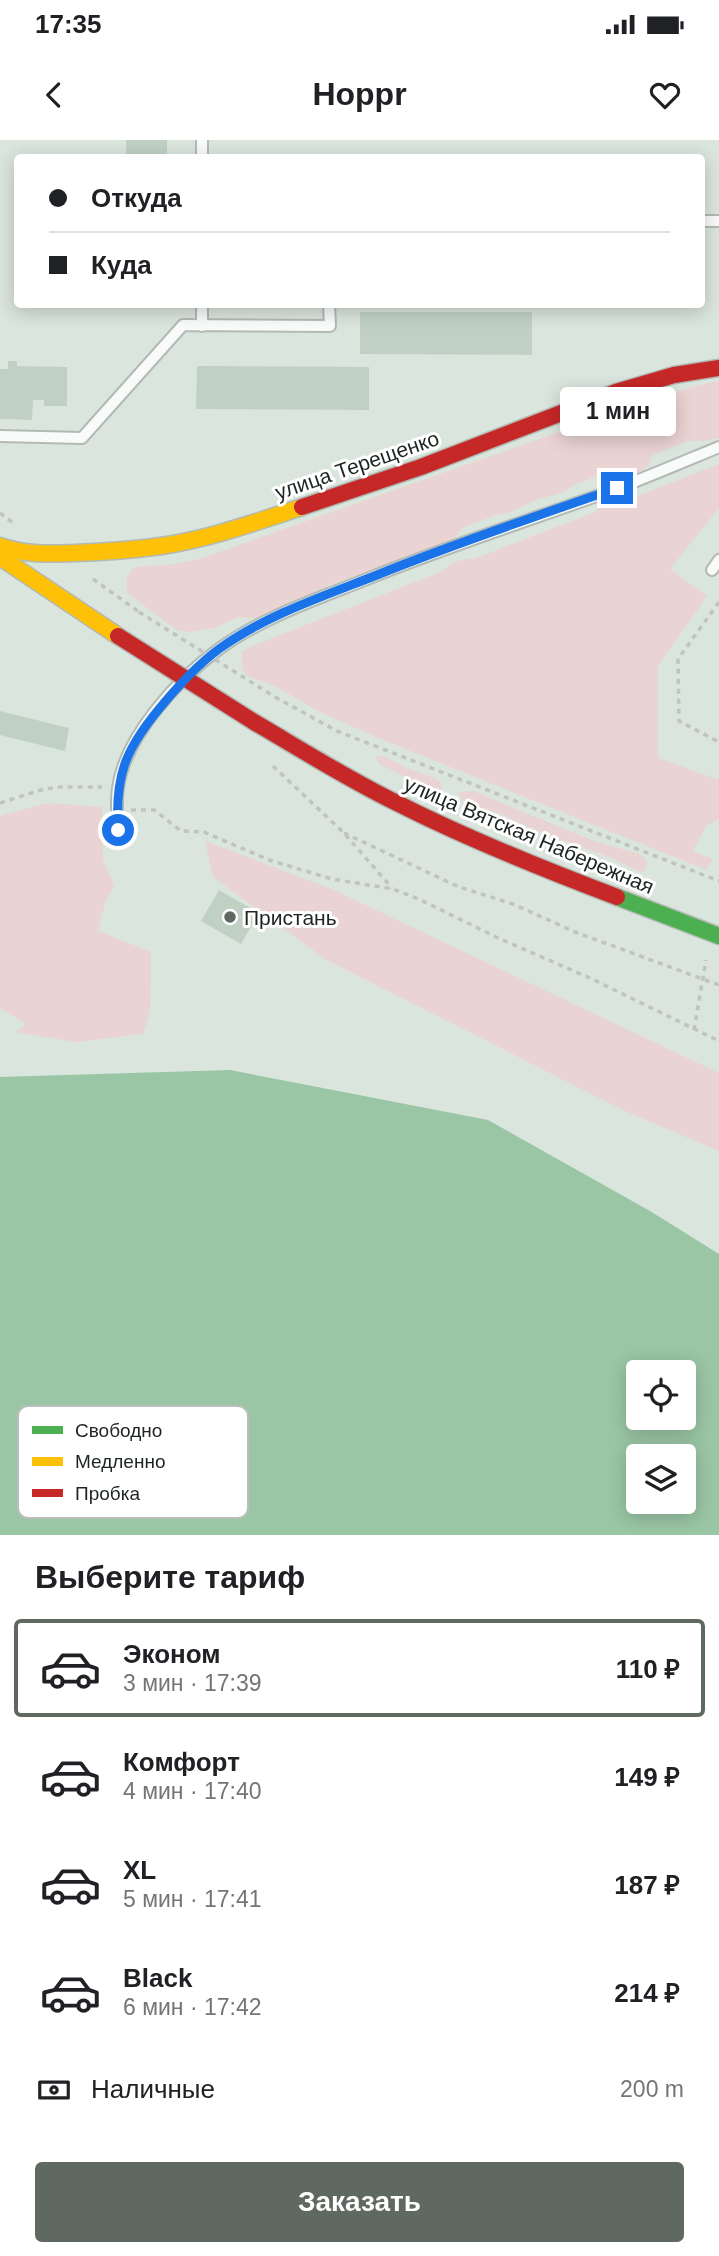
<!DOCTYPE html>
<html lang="ru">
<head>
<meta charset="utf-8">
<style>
	:root { --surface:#fff; --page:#f6f6f6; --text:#202124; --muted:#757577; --line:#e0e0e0; --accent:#606862 }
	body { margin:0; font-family:Helvetica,sans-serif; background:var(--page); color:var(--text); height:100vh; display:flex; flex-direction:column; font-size:26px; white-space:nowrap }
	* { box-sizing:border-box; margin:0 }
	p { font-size:23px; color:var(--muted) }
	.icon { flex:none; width:38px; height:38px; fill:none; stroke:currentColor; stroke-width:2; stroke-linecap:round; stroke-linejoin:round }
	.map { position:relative; height:1395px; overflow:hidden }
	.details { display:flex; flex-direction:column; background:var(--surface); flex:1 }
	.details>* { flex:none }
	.guide { position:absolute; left:14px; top:14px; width:691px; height:154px; border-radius:7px; box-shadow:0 4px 18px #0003; display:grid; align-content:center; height:154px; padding:0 35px; background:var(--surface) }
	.controls { position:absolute; left:626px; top:1220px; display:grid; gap:14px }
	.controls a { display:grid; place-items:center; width:70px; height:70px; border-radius:7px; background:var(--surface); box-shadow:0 4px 18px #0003; font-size:35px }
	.end { position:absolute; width:32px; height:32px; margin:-16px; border:9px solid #1a73e8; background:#fff; box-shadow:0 0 0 4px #fff }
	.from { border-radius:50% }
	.bubble { position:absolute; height:49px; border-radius:7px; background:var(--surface); box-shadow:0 4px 18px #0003; font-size:23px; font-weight:700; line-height:49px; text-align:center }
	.guide b { display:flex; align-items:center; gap:24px; height:66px; font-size:26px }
	.guide b+b { border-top:2px solid var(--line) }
	.guide i { width:18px; height:18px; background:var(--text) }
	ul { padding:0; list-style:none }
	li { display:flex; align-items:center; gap:21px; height:98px; margin:0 14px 10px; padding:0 21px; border:4px solid transparent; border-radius:7px }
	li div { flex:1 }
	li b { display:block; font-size:26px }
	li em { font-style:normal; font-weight:700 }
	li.selected { border-color:var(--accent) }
	li>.icon { width:63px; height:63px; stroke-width:1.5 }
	h2 { padding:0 35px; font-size:32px; line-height:84px }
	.pay { display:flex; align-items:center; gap:18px; height:77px; padding:0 35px; font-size:26px }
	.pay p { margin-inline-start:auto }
	.cta { display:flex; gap:14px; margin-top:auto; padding:14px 35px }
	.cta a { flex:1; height:80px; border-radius:7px; background:var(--accent); color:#fff; font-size:28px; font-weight:700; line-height:80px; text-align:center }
	.status { display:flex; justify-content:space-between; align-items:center; height:49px; padding:0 35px; background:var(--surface); direction:ltr }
	.status svg { height:19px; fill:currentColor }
	header { display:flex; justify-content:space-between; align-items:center; height:91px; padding:0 35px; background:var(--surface); font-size:32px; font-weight:700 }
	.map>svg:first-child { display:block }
	.green { fill:#ead3d3 }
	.water { fill:#9ac6a5; fill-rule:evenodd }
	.building { fill:#c0d1c4 }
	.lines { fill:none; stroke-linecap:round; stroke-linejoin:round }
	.lane-casing { stroke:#b2bab4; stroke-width:14 }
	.fast-casing { stroke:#b2bab4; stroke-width:19 }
	.slow-casing { stroke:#b2bab4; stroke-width:19 }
	.jam-casing { stroke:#b2bab4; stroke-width:19 }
	.path { stroke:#c0c3c1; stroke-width:3.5; stroke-dasharray:5 5; stroke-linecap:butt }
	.lane { stroke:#f9fbfa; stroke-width:10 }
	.fast { stroke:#4caf50; stroke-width:16 }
	.slow { stroke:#ffc107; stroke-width:16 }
	.jam { stroke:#c62828; stroke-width:16 }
	.jam-bridge-casing { stroke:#b2bab4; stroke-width:19; stroke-linecap:butt }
	.path-bridge { stroke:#c0c3c1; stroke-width:3.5; stroke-dasharray:5 5; stroke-linecap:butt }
	.jam-bridge { stroke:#c62828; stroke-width:16 }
	.route { stroke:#1a73e8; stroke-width:9 }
	.poi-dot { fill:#606862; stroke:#fff; stroke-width:2.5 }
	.labels { text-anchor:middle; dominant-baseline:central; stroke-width:6; stroke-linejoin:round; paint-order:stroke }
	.street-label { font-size:21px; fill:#1e2520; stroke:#fff }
	.poi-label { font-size:21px; fill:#1e2520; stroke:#fff; text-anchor:start }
	.key { fill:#fff; stroke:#bcbebc; stroke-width:2 }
	.key-label { font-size:19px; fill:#1e2520 }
</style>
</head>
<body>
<div class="status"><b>17:35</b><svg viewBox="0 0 49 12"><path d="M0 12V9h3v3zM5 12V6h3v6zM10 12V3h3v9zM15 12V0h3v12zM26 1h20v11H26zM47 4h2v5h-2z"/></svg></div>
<header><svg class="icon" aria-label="back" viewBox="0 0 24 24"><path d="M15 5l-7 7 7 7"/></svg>Hoppr<svg class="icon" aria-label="heart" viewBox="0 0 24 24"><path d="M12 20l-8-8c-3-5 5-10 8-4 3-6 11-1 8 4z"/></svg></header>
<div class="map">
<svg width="719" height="1395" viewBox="0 0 719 1395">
	<rect width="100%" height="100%" fill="#dae5dd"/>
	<g class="green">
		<path d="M719 241V298L703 301H688L652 315C649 335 626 339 610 331L576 344 564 352 536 360 509 373 499 374 462 388 455 398 447 402 423 411 408 419 333 443 263 479 238 477 215 488 189 492 177 490 127 453V437L134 427 175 424 199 419 607 275 699 245Z"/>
		<path d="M719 324V368L670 429 707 456 658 526V618L719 640V679L706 686 693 711 712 719 707 730 383 600 320 572 273 545 249 537 242 530V512L252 506 443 431C452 421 461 419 474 419L593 373 604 365 619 363Z"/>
		<path d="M384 616 406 628 436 638 442 644 440 652C418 645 400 633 379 624L376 617Z"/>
		<path d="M473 651 594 701 642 715 647 722 645 730 641 732 609 717 540 692 501 674 477 667 462 659 458 652Z"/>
		<path d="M47 663 102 667 103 719 114 746 105 763 98 791 151 812 150 872 143 894 75 902 16 892 26 884 0 868V676Z"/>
		<path d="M205 701 332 749 719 933V1011L627 972 325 819 213 737Z"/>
	</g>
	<path class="water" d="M230 930 488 980 650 1071 719 1114V1395H0V937ZM639 1232H684V1278H639ZM639 1316H684V1362H639Z"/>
	<g class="building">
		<rect x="126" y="0" width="41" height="18"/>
		<path d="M360 172H532V215L360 214Z"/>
		<path d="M8 221H17V226L67 227V266H44V260H33L32 280 0 279V229H8Z"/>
		<path d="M197 226 369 227V270L196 269Z"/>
		<path d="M0 571 69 588 65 611 0 595Z"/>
		<path d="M219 750 259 773 241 804 201 781Z"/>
	</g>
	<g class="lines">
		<defs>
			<g id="lane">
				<path d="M202 18V0"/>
				<path d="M702 81H719"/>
				<path d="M202 186V164"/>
				<path d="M0 296 82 298 183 185 330 186 329 164"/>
				<path d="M712 430 719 420"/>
				<path d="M118 690C117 676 116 662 118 648 125 596 178 539 219 509 263 477 317 459 367 439 449 406 533 379 616 349 650 336 685 321 719 307"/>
			</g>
			<path id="fast" d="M617 757 719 796"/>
			<g id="slow">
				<path d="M0 406C25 415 49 414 75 413 104 412 133 410 161 406 209 399 256 382 302 367"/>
				<path d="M0 417 118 496"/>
			</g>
			<g id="jam">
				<path d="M302 367 421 327 616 252 674 235 719 228"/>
				<path d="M254 582C302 610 349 640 399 664 470 700 543 729 617 757"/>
			</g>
		</defs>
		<use href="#lane" class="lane-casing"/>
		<use href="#fast" class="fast-casing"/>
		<use href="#slow" class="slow-casing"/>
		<use href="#jam" class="jam-casing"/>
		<g class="path">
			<path d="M0 373 12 382"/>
			<path d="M93 439 139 472"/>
			<path d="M719 462 678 519 679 581 719 602"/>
			<path d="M275 557 337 591 719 741"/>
			<path d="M273 626 344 693 392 748"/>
			<path d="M0 663 44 649 61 647H102"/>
			<path d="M131 670H154L181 691 204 692 269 720 332 739 393 749 421 760 498 798 590 838 719 901"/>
			<path d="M344 693 459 747 513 764 575 792 719 845"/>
			<path d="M694 890 706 820"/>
		</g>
		<use href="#lane" class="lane"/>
		<use href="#fast" class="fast"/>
		<use href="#slow" class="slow"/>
		<use href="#jam" class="jam"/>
		<defs>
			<path id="jam-bridge" d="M118 496 254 582"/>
		</defs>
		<use href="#jam-bridge" class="jam-bridge-casing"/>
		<path class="path-bridge" d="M139 472 275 557"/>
		<use href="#jam-bridge" class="jam-bridge"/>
	</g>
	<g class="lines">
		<path class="route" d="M118 690C115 636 125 610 159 569 177 547 196 526 219 509 266 475 324 456 377 435 456 403 537 376 617 348"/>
	</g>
	<circle class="poi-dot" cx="230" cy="777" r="7"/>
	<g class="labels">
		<g class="street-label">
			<text transform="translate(357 325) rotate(-19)">улица Терещенко</text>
			<text transform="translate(529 695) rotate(23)">улица Вятская Набережная</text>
		</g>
		<g class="poi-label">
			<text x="244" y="777">Пристань</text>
		</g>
	</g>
	<rect x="18" y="1266" width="230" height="112" rx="10" class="key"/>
	<rect x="32" y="1286" width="31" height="8" fill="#4caf50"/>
	<rect x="32" y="1317" width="31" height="9" fill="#ffc107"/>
	<rect x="32" y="1349" width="31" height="8" fill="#c62828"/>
	<g class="key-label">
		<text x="75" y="1297">Свободно</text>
		<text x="75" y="1328">Медленно</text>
		<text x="75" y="1360">Пробка</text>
	</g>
</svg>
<div class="controls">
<a><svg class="icon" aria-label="locate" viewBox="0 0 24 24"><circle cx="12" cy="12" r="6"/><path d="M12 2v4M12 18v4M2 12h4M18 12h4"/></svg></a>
<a><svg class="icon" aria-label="layers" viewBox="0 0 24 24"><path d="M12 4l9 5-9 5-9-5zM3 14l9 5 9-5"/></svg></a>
</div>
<i class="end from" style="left:118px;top:690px"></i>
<i class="end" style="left:617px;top:348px"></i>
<div class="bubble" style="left:560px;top:247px;width:116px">1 мин</div>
<div class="guide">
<b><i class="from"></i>Откуда</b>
<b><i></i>Куда</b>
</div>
</div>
<section class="details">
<h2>Выберите тариф</h2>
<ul>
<li class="selected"><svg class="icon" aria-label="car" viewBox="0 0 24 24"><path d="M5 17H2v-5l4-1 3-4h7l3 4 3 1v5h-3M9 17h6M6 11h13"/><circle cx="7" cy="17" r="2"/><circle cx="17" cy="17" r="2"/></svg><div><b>Эконом</b><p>3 мин · 17:39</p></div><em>110 ₽</em></li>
<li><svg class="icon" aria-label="car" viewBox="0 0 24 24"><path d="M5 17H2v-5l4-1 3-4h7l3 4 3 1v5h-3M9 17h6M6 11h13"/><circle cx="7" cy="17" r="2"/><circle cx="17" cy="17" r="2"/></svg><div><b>Комфорт</b><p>4 мин · 17:40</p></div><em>149 ₽</em></li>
<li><svg class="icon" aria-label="car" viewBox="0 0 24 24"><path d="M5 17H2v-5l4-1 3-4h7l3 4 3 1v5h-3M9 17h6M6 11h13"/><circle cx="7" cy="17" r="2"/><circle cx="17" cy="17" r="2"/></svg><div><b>XL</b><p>5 мин · 17:41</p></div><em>187 ₽</em></li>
<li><svg class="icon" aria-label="car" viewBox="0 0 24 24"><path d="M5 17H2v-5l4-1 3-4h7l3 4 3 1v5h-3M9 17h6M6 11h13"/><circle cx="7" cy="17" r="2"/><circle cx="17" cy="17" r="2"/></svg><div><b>Black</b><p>6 мин · 17:42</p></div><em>214 ₽</em></li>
</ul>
<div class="pay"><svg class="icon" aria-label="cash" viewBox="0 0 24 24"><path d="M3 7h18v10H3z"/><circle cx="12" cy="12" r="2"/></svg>Наличные<p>200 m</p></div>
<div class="cta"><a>Заказать</a></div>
</section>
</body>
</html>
